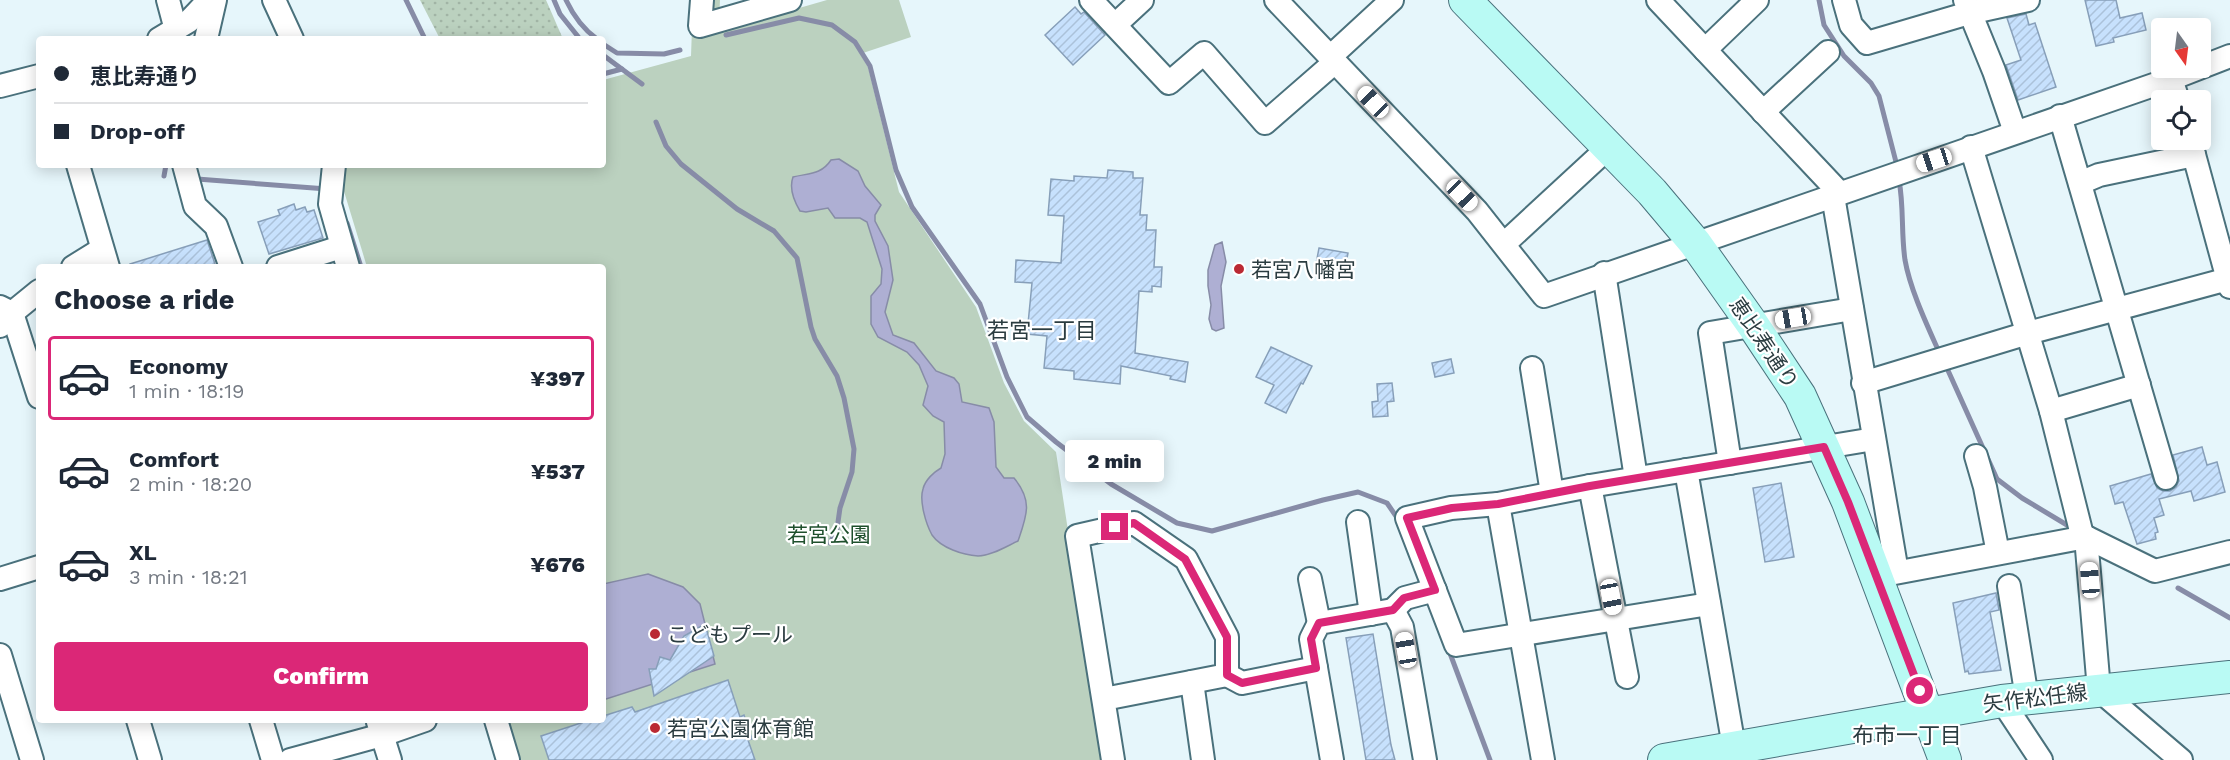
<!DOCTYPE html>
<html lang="en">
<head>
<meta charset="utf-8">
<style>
	:root { --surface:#fff; --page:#f2f2f3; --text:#1f2937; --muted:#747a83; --line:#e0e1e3; --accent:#db2777 }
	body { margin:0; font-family:"Work Sans","Noto Sans JP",sans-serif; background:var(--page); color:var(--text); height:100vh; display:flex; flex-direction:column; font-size:22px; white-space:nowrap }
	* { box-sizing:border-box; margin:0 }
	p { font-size:20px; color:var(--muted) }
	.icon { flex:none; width:33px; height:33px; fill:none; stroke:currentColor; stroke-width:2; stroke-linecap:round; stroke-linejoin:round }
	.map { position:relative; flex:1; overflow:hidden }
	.side { position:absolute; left:36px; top:264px; width:570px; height:459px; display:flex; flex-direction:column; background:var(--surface); border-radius:6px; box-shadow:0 3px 15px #0003 }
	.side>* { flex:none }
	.hud { position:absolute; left:36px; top:36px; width:570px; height:132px; border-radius:6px; box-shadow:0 3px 15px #0003; display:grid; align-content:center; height:132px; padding:0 18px; background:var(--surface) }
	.needle { width:39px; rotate:166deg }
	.controls { position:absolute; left:2151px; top:18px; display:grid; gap:12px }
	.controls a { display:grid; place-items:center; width:60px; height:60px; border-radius:6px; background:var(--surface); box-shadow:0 3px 15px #0003; font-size:30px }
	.end { position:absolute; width:27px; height:27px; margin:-14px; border:8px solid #db2777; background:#fff; box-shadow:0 0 0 3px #fff }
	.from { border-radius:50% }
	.bubble { position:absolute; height:42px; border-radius:6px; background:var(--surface); box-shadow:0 3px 15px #0003; font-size:20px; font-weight:800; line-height:42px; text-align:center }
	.car { position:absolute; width:18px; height:36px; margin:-18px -9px; border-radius:8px; box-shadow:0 0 4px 2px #0007; background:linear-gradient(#fff 24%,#345 0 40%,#fff 0 76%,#345 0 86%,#fff 0) }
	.hud b { display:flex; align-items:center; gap:21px; height:57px; font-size:22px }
	.hud b+b { border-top:2px solid var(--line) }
	.hud i { width:15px; height:15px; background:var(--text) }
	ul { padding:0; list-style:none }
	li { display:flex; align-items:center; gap:18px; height:84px; margin:0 12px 9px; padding:0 6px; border:3px solid transparent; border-radius:6px }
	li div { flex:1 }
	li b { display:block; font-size:22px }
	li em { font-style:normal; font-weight:800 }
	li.on { border-color:var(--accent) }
	li>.icon { width:54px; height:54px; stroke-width:1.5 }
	h2 { padding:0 18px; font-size:27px; line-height:72px }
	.cta { display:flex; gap:12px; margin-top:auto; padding:12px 18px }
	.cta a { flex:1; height:69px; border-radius:6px; background:var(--accent); color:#fff; font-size:24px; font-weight:800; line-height:69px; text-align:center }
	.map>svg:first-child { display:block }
	.grass { fill:url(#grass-dots) }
	.park { fill:#bbd1bf }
	.water { fill:#aeafd3; stroke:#878ca7; stroke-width:1.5 }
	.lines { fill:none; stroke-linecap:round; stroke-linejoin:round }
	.stream { stroke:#878ca7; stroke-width:5 }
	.building { fill:url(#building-hatch); stroke:#879fb9; stroke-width:1.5 }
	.street-casing { stroke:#4a717c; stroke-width:26 }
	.secondary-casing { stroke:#4a717c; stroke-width:34 }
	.street { stroke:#fff; stroke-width:22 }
	.secondary { stroke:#b9faf4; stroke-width:32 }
	.route { stroke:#db2777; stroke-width:8 }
	.poi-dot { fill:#ba2933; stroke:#fff; stroke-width:2 }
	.labels { text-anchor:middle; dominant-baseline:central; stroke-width:4.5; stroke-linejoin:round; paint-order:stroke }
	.poi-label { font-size:21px; fill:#2b3c40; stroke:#fff; text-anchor:start }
	.street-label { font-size:21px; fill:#2b3c40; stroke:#fff }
	.park-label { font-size:21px; fill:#1e4f2c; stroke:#fff }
	.neighbourhood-label { font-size:22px; fill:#2b3c40; stroke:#fff }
</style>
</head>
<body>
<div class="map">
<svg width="2230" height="760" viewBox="0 0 2230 760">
	<defs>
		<pattern id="grass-dots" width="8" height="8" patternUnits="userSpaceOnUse" patternTransform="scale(1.5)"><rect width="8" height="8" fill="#bbd1bf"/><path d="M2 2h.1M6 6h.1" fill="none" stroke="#a1b4a5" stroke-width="1.8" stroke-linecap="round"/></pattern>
		<pattern id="building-hatch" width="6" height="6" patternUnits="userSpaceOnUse" patternTransform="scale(1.5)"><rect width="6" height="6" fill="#c7e1fd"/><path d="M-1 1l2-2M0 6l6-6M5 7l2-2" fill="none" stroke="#abc2da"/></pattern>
	</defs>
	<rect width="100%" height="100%" fill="#e6f6fb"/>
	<path class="grass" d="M420 0H546L563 39H440Z"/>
	<path class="park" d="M693 0H720L719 21 734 27 827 0H899L911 37 860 54 868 67 899 192 976 307 1004 383 1024 421 1056 452 1103 760H517L505 720H603V267H367L336 165H603V80L691 56Z"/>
	<g class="water">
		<path d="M839 159 858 171 865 186 881 205 875 215V221L888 246 893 280 885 312 893 335 914 343 936 371 954 378 959 384 962 402 989 408 994 422 996 467 1004 478H1014C1033 501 1027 515 1018 541 1007 546 991 556 978 556 963 555 941 548 932 535 926 524 919 501 923 489 925 480 934 472 941 468L945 454 944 422 933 416 923 405 928 386 919 365 907 352 878 337 871 324V296L881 284 882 269 867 222 860 218H835L828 208 806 212 800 211C794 201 789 188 793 177 809 173 821 175 831 160Z"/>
		<path d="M1222 242 1226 262 1221 286 1224 328 1216 331 1212 329 1209 319 1211 305 1208 286V270L1215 245Z"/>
		<path d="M648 574 683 587 700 604 715 664 603 700V584Z"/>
	</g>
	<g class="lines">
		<g class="stream">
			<path d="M406 0 425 39"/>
			<path d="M554 0 560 14 580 39"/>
			<path d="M566 0C573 15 583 29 597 39"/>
			<path d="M1819 0 1824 25 1844 56 1871 83 1879 96 1896 162"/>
			<path d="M726 35 799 18 832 25 855 42 870 66 896 170 912 207 980 304 1007 377 1027 417 1056 442 1111 484 1177 523 1212 531 1323 500 1358 492 1387 503 1400 522"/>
			<path d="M603 44 617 53 664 54 680 50"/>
			<path d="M603 55 642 84"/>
			<path d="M603 74 622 69"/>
			<path d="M656 122 666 146 681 164 737 209 774 231 797 258 811 327 815 339 837 376 844 398 854 449 852 472 840 508 837 529 830 543"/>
			<path d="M164 176 166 165"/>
			<path d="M197 179 327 189"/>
			<path d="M1899 180C1904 207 1901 233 1905 260 1910 289 1927 325 1939 352"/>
			<path d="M347 223 361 267"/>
			<path d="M1946 366 1997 479 2022 498 2072 528"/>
			<path d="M2178 588 2230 618"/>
			<path d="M1448 648 1490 760"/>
		</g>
	</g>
	<g class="building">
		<path d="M2085 0H2116L2120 18 2142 13 2146 30 2113 38 2114 42 2096 46Z"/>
		<path d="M1075 7 1081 14 1084 12 1105 35 1073 65 1045 35Z"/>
		<path d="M2026 14 2029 25 2035 23 2056 87 2018 100 2006 65 2021 60 2007 18Z"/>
		<path d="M1108 170 1133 172V178H1143L1140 215H1147L1146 230H1156L1154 267H1162L1161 287 1152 286V292L1139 291 1135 353 1188 362 1185 382 1170 379 1171 376 1121 366 1120 384 1074 379V371L1044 368 1047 336 1027 334 1032 283 1015 282 1016 260 1061 263 1064 216 1048 215 1051 179 1074 181V176L1107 178Z"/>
		<path d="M294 204 296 210 305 207 307 212 314 210 323 238 269 254 258 222 280 215 278 210Z"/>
		<path d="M207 240 216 267H131L130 264Z"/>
		<path d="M1319 248 1348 253 1345 269 1316 264Z"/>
		<path d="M1271 347 1312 366 1303 384 1301 383 1286 413 1265 403 1274 385 1256 377Z"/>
		<path d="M1451 359 1454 373 1435 377 1432 363Z"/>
		<path d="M1392 383 1394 401 1387 402 1388 416 1373 417 1372 402 1378 401 1377 384Z"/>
		<path d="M2202 447 2207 465 2217 462 2225 492 2194 501 2191 491 2159 499 2164 515 2154 518 2158 532 2155 533 2156 539 2137 544 2123 502 2115 504 2110 486 2151 474 2157 488 2163 491H2170L2176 487 2179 481 2173 455Z"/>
		<path d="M1781 483 1794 557 1765 562 1753 488Z"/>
		<path d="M1996 593 1999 610 1990 612 2001 670 1969 674 1968 671 1965 672 1953 603Z"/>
		<path d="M705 624 714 656 654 696 649 669H656L660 657 670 660 684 636Z"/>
		<path d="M1373 634 1391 745 1395 760H1366L1346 638Z"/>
		<path d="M728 680 740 717 744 715 752 739 748 740 755 760H549L541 736 590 720H603V716L632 707 635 712Z"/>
	</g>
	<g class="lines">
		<defs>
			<g id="street">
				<path d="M168 0 176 30"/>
				<path d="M274 0 292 39"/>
				<path d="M702 0 700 26 790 0"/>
				<path d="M1091 0 1169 83 1204 53 1265 123 1335 62"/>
				<path d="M1276 0 1477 211 1544 296 2171 79 2230 56"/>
				<path d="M1658 0 1835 188 1833 196 1897 572"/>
				<path d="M1844 0 1851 25 1867 43 1969 13 2028 0"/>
				<path d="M1965 0 1994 71 2015 132"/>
				<path d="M1115 25 1142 0"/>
				<path d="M159 39 189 21 209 0"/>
				<path d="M206 39 215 0"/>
				<path d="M1705 50 1757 0"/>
				<path d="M1330 57 1392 0"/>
				<path d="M2171 79 2178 100"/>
				<path d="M0 86 39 76"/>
				<path d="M1763 112 1828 52"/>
				<path d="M2060 116 2166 478"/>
				<path d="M2190 140 2230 287"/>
				<path d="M1971 147 2051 411 2082 535 2086 537 2099 690 2181 760"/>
				<path d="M78 165 108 267"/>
				<path d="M184 165 195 206 216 226 231 267"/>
				<path d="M334 165 330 204 348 267"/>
				<path d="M2080 183 2099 175 2194 155"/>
				<path d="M1504 244 1609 147"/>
				<path d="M73 267 102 249"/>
				<path d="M278 267 341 247"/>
				<path d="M1604 273 1636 478"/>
				<path d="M0 307 12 313 39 397"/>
				<path d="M0 326 12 313 39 291"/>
				<path d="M1532 368 1552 493"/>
				<path d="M1863 383 2028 333 2228 279"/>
				<path d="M2051 411 2139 385"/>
				<path d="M1976 456 1985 487 1998 553"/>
				<path d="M1730 463 1710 333 1852 309"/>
				<path d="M1686 470 1734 747"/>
				<path d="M1590 486 1627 677"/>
				<path d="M1498 504 1543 760"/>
				<path d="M1358 522 1371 614"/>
				<path d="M1884 575 2086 537 2155 571 2230 552"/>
				<path d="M0 579 39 567"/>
				<path d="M1310 579 1319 623"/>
				<path d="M2009 586 2027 698"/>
				<path d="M1709 604 1456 645 1407 518 1451 508 1498 504 1590 486 1874 439"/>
				<path d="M1393 610 1405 598 1435 590"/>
				<path d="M0 655 32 760"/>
				<path d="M1227 675 1242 683 1316 668"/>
				<path d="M1192 682 1203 760"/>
				<path d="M1104 699 1227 675V637L1186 559 1134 523 1077 536 1113 760"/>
				<path d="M2002 701 2041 760"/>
				<path d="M138 720 150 760"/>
				<path d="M261 720 273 760"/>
				<path d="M496 720 508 760"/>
				<path d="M378 722 390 760"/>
				<path d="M290 760 382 735 425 720"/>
				<path d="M1332 760 1311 639 1319 623 1393 610 1402 627 1425 760"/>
			</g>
			<g id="secondary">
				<path d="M1465 0 1652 192 1695 243 1753 325 1800 396 1848 502 1945 760"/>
				<path d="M1664 760 2002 701 2230 677"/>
			</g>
		</defs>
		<use href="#street" class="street-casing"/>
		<use href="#secondary" class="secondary-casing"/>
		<use href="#street" class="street"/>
		<use href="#secondary" class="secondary"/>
	</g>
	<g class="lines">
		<path class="route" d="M1115 527 1134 523 1185 559 1227 637V675L1242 683 1316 668 1311 639 1319 623 1393 610 1404 598 1435 590 1407 518 1452 508 1498 504 1590 486 1824 447 1848 502 1920 691"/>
	</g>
	<g class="poi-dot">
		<circle cx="1239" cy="269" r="6"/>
		<circle cx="655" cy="634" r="6"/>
		<circle cx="655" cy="728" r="6"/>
	</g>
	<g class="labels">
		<g class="poi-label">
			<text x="1251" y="269">若宮八幡宮</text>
			<text x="667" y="634">こどもプール</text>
			<text x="667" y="728">若宮公園体育館</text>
		</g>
		<g class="street-label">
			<text transform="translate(1764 343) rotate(56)">恵比寿通り</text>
			<text transform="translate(2035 698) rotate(-7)">矢作松任線</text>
		</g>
		<g class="park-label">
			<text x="829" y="534">若宮公園</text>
		</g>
		<g class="neighbourhood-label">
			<text x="1042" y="330">若宮一丁目</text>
			<text x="1907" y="735">布市一丁目</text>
		</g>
	</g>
</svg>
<div class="controls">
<a><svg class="needle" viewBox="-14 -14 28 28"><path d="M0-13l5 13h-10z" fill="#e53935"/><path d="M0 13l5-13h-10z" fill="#747a83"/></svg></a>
<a><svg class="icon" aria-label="locate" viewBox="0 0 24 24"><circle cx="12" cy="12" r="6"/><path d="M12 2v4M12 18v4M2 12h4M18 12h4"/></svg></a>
</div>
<i class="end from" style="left:1920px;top:691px"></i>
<i class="end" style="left:1115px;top:527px"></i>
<div class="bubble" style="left:1065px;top:440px;width:99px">2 min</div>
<i class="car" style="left:1373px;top:102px;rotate:316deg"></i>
<i class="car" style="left:1934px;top:160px;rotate:252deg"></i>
<i class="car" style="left:1462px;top:195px;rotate:136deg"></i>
<i class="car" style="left:1793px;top:318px;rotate:260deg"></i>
<i class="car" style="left:2090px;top:580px;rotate:355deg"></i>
<i class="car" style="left:1611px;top:597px;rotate:169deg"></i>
<i class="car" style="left:1406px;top:650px;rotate:350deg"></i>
<div class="hud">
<b><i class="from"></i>恵比寿通り</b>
<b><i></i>Drop-off</b>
</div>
<section class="side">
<h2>Choose a ride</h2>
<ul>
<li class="on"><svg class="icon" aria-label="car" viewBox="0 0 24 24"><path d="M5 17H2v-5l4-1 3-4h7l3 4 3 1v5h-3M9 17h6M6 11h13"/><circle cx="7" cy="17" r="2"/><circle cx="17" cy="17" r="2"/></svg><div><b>Economy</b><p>1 min · 18:19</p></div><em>¥397</em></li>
<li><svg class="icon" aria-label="car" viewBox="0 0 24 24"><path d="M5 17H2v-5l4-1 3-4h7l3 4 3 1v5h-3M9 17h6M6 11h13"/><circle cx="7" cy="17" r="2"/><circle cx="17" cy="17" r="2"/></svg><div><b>Comfort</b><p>2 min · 18:20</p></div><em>¥537</em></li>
<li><svg class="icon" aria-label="car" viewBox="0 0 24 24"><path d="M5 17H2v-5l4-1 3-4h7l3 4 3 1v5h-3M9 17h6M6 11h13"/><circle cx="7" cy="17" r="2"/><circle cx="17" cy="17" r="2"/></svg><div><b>XL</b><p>3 min · 18:21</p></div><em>¥676</em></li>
</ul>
<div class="cta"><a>Confirm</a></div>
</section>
</div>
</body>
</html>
